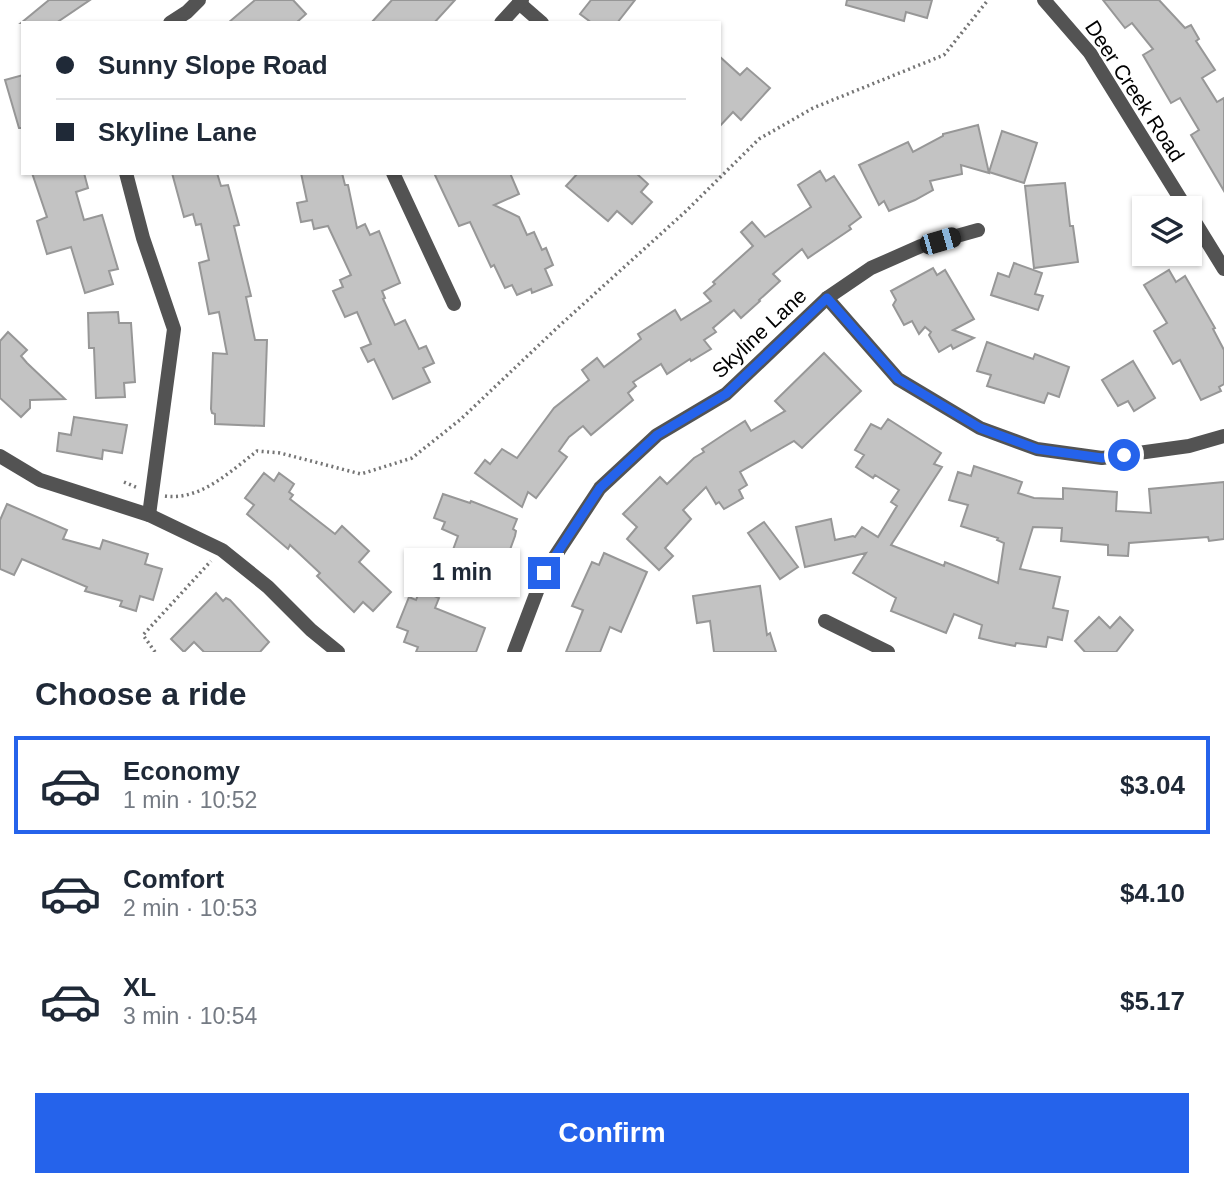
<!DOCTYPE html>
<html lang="en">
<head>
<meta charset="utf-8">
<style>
	:root { --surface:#fff; --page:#f6f6f7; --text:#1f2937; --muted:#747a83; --line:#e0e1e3; --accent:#2563eb }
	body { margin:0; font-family:Helvetica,sans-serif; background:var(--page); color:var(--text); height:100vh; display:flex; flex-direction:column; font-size:26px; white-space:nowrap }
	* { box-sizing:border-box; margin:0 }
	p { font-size:23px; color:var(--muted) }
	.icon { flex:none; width:38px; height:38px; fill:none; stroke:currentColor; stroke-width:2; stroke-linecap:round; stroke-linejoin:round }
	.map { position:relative; height:652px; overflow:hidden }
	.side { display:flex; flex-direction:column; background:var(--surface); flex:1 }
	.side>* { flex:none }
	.hud { position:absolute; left:21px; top:21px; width:700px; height:154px; border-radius:0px; box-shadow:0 2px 5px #0004; display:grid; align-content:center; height:154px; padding:0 35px; background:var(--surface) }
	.fabs { position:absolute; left:1132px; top:196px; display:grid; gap:14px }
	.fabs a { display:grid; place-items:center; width:70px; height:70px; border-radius:0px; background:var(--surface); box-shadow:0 2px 5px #0004; font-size:35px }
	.end { position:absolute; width:32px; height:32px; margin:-16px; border:9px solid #2563eb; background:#fff; box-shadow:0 0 0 4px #fff }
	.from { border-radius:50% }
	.bubble { position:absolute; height:49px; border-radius:0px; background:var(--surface); box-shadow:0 2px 5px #0004; font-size:23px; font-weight:800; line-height:49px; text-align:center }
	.car { position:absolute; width:21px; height:42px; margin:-21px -10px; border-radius:9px; box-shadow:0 0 5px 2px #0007; background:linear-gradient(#222 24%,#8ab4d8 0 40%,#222 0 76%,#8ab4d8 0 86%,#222 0) }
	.hud b { display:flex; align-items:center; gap:24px; height:66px; font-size:26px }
	.hud b+b { border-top:2px solid var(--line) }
	.hud i { width:18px; height:18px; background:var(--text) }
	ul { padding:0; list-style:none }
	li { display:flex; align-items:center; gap:21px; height:98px; margin:0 14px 10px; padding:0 21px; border:4px solid transparent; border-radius:0px }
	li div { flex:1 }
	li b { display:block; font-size:26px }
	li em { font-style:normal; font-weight:800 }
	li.selected { border-color:var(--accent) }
	li>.icon { width:63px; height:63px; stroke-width:1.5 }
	h2 { padding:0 35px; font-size:32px; line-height:84px }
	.button { display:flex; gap:14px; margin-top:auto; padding:14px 35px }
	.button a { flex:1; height:80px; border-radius:0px; background:var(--accent); color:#fff; font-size:28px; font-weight:800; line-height:80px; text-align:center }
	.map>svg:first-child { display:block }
	.building { fill:#c3c3c3; stroke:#979797; stroke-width:2 }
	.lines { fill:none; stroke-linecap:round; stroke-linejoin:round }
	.path { stroke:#757575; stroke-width:3.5; stroke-dasharray:2 3.5; stroke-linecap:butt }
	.street { stroke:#535353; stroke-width:14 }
	.route { stroke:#2563eb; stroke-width:9 }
	.labels { text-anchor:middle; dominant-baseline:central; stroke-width:5; stroke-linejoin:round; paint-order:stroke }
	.street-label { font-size:21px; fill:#000; stroke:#fff }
</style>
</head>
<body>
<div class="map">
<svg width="1224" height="652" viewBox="0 0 1224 652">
	<rect width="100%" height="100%" fill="#fff"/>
	<g class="building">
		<path d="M49 0H90L56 23H21Z"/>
		<path d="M255 0H293L306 14 296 23H228Z"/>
		<path d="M392 0H455L434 23H371Z"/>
		<path d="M591 0H635L617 23H592L580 14Z"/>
		<path d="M847 0H932L927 18 906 12 904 21 846 5Z"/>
		<path d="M1103 0H1159L1185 28 1191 25 1199 39 1196 41 1215 70 1202 78 1217 102 1224 98V191L1191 135 1199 130 1180 98 1171 103 1143 55 1153 49 1132 23 1125 28Z"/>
		<path d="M719 56 740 75 747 68 770 88 741 120 733 112 719 127Z"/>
		<path d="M23 75V128H19L5 80Z"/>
		<path d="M978 125 989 173 961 165 962 174 930 181 933 190 915 200 889 211 884 201 879 205 859 165 908 142 913 152 943 136V134Z"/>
		<path d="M1002 131 1037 143 1024 183 989 172Z"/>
		<path d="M820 171 826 181 834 176 861 217 849 226 851 229 808 258 802 249 773 274 780 281 759 300 760 301 741 318 734 310 713 328 716 332 704 340 711 349 691 361 690 359 667 374 661 364 633 382 636 386 628 393 633 400 591 435 583 426 569 437 559 451 567 457 536 498 528 492 522 507 475 473 485 460 490 464 502 449 517 458 554 408 589 380 582 370 597 358 604 367 641 339 638 334 675 310 681 320 711 301 704 293 715 284 713 282 753 246 741 232 752 222 765 237 811 207 798 185Z"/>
		<path d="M32 173H84L88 188 76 192 84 220 102 215 118 269 109 271 113 284 85 293 71 247 47 254 37 221 47 217Z"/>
		<path d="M172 173H217L221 186 228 185 239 225 234 226 251 296 246 297 255 340H267L264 426 215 424V414L212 413 211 409 213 353 227 354 219 312 209 314 199 263 209 260 201 224 196 225 193 214 184 217Z"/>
		<path d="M301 173H342L345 185H348L357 228 365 224 370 235 379 231 400 283 382 291 385 298 383 299 395 325 405 320 419 349 426 346 434 363 423 368 430 382 393 399 374 359 368 362 361 348 371 344 357 312 345 317 333 291 343 287 340 280 351 275 328 226 314 229 312 220 301 222 297 203 307 201Z"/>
		<path d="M434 173H510L519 194 494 205 519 217 527 235 534 232 542 250 546 248 553 265 545 269 552 285 532 293 531 289 517 295 512 285 505 288 494 265 491 267 470 222 459 226Z"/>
		<path d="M578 173H636L648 184 641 192 652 202 632 224 617 211 608 221 566 186Z"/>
		<path d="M1065 183 1070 226H1073L1078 262 1034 268 1025 186Z"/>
		<path d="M1014 263 1042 273 1035 294 1043 296 1038 310 991 295 998 273 1009 277Z"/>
		<path d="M933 268 937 275 945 270 974 319 953 330 974 338 953 349 951 345 939 352 929 335 931 332 925 327 919 334 912 321 904 325 893 305 896 300 891 291Z"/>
		<path d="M1169 270 1176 282 1185 276 1215 328 1213 329 1224 350V384L1219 387 1221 391 1201 400 1180 360 1173 364 1154 331 1167 323 1144 285Z"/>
		<path d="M118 312 119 323H131L135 382 124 383 125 397 96 398 94 348H89L88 313Z"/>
		<path d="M8 332 27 350 21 356 27 363 65 399 30 400V408L21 417 0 398V341Z"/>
		<path d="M987 342 1033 359 1035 354 1069 367 1059 397 1048 393 1044 403 987 386 991 375 977 371Z"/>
		<path d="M824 353 861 391 802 448 794 441 740 472 747 485 739 490 743 498 724 509 719 502 716 504 706 487 683 510 691 519 665 548 673 556 659 570 627 539 637 527 623 514 660 477 667 484 694 458 704 452 702 449 726 433 745 421 751 431 785 411 775 401Z"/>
		<path d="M1133 361 1155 398 1134 411 1128 401 1118 406 1102 380Z"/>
		<path d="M74 417 127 425 122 453 103 450 102 459 57 451 59 433 71 435Z"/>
		<path d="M888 419 941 453 934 464 942 467 891 545 944 566 945 562 998 583 1004 543 997 540 998 538 961 526 968 505 949 500 958 472 971 476 974 466 1022 482 1018 493 1034 498 1063 499V488L1117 492 1116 511 1151 513 1149 489 1224 482V539L1209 541 1208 537 1129 543 1128 556 1108 555V545L1061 541 1062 528 1033 527 1020 569 1060 577 1053 608 1068 611 1062 640 1048 637 1046 647 1016 643 1015 646 995 642 979 638 982 625 954 614 946 633 891 611 896 598 853 573 866 553 805 567 796 527 831 519 835 540 853 536 855 537 862 527 878 537 897 506 891 502 899 490 875 475 873 478 856 467 864 455 855 450 871 424 881 429Z"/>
		<path d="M264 473 274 481 279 473 294 484 289 492 293 495 290 499 335 534 342 526 369 551 359 562 391 592 373 611 363 602 354 612 317 576 320 573 290 545 288 549 247 514 254 505 245 498Z"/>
		<path d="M443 494 470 503 471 501 517 519 513 529 516 531 515 536 497 585 487 580 482 593 455 582 462 563 450 558 458 536 442 529 445 522 434 518Z"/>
		<path d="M7 504 67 530 63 539 100 549 103 540 148 554 145 564 162 569 153 600 140 596 136 611 120 606 122 601 85 591 87 587 22 559 14 575 0 569V520Z"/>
		<path d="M764 522 798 567 780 579 748 533Z"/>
		<path d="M604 553 647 572 621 632 610 627 600 652H566L583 610 572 606 592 562 599 565Z"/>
		<path d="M760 586 767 635 770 633 776 652H714L710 621 697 623 693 596Z"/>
		<path d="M420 590 439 598 435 608 485 628 476 652H416L418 647 404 642 408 631 397 627 409 597 416 600Z"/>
		<path d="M216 593 223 601 226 598 230 600 269 642 260 652H204L194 642 184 652 171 639Z"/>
		<path d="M1099 617 1110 628 1120 617 1133 630 1116 652H1085L1075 641Z"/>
	</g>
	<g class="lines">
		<g class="path">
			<path d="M124 482 138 488"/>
			<path d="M165 496C200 501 231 471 257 451L280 453 361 474 412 458 461 419 558 327 685 212 759 139 813 108 944 55 988 0"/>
			<path d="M155 652 143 635 211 561"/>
		</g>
		<g class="street">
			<path d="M1044 0 1090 53 1186 208"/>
			<path d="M519 3 542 23"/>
			<path d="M170 23 187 12 199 0"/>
			<path d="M501 23 522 0"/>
			<path d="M126 173 143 238 174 329 149 515"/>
			<path d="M393 173 454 304"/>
			<path d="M1190 214 1224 269"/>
			<path d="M827 298 898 379 980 428 1037 449 1102 458 1189 446 1224 436"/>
			<path d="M0 456 40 480 149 515 222 550 268 587 311 630 338 652"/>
			<path d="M825 621 888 652"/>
			<path d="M514 652 544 573 600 488 657 435 726 394 827 298 871 268 921 246 978 230"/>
		</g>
	</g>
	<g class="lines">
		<path class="route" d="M544 573 600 488 657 435 726 394 827 298 898 379 980 428 1037 449 1102 458 1124 455"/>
	</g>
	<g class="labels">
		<g class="street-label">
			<text transform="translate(1135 91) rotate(57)">Deer Creek Road</text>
			<text transform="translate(759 333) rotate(-43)">Skyline Lane</text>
		</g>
	</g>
</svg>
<div class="fabs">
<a><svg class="icon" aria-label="layers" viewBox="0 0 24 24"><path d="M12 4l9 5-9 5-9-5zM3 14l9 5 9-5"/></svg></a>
</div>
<i class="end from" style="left:1124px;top:455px"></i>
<i class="end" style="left:544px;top:573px"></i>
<div class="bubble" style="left:404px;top:548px;width:116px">1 min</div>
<i class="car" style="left:940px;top:241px;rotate:74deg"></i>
<div class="hud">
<b><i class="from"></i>Sunny Slope Road</b>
<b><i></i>Skyline Lane</b>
</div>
</div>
<section class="side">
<h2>Choose a ride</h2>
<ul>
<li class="selected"><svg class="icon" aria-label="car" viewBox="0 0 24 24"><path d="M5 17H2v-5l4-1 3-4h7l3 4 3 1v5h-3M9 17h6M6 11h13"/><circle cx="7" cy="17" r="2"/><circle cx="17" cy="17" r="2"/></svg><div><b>Economy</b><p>1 min · 10:52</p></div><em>$3.04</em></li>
<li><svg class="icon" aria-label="car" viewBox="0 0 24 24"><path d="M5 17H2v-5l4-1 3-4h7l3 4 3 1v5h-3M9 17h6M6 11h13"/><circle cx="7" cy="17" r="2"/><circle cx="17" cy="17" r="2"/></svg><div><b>Comfort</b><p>2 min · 10:53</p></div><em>$4.10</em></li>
<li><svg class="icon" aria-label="car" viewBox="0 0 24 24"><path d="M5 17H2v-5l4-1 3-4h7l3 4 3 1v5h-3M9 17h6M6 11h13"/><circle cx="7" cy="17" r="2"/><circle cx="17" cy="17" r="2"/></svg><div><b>XL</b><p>3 min · 10:54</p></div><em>$5.17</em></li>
</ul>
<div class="button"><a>Confirm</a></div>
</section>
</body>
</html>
